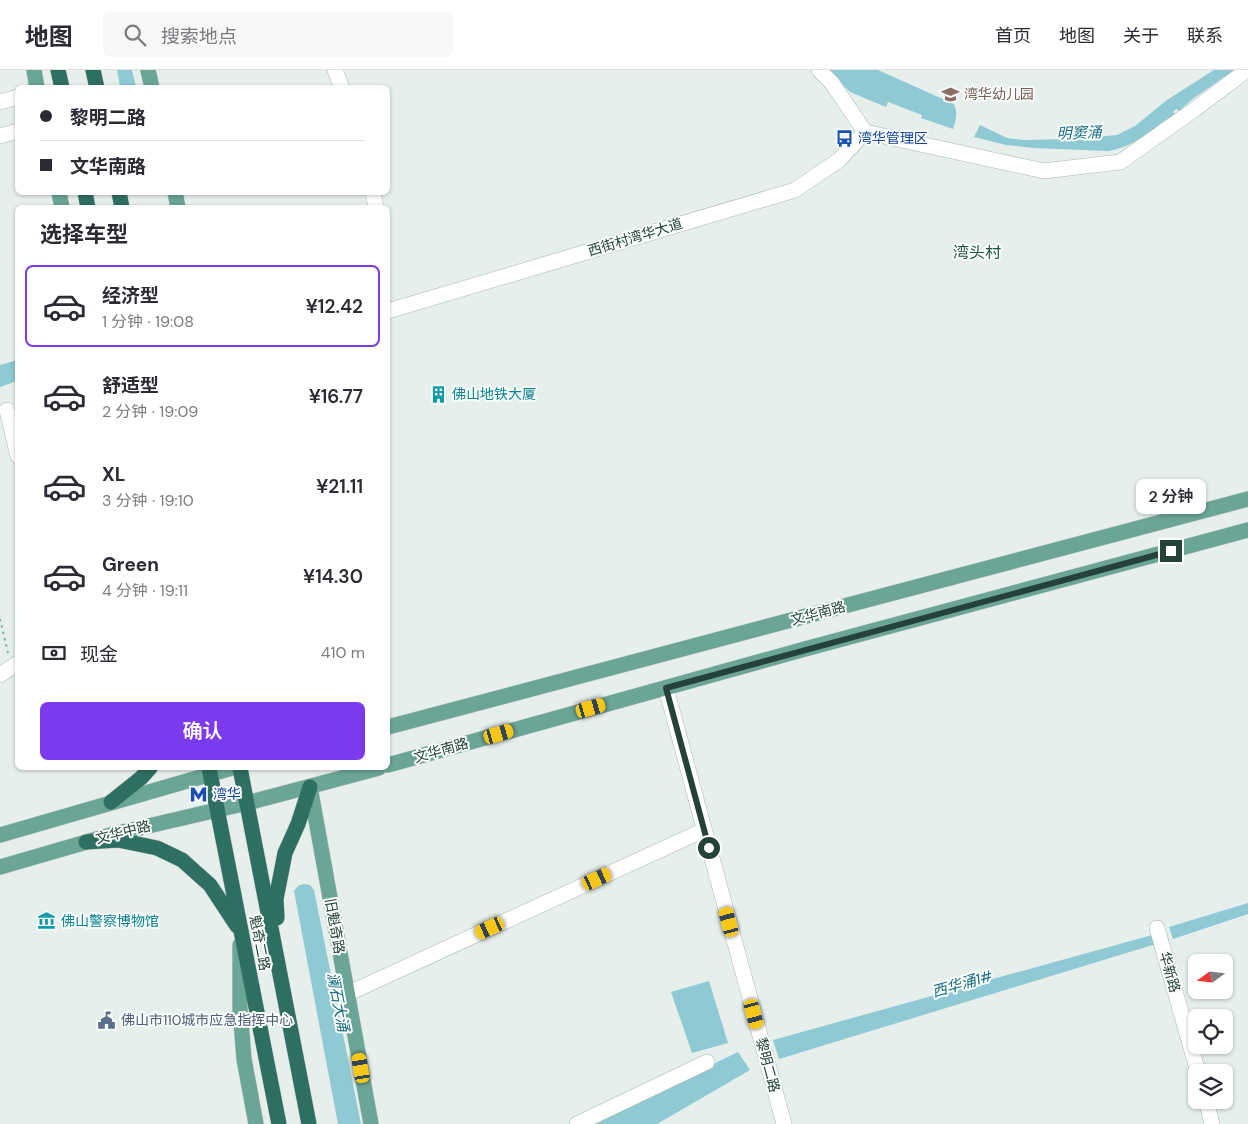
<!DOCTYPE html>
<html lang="zh">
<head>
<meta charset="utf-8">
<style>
	:root { --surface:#fff; --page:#f7f7f7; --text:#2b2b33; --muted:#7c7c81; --line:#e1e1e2; --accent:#7c3aed }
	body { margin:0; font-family:"DM Sans","Noto Sans SC",sans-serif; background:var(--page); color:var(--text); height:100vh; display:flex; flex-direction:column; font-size:19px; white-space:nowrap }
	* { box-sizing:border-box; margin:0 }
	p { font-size:16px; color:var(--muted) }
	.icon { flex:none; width:28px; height:28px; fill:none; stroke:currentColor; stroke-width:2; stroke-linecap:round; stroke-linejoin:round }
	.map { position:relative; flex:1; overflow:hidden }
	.drawer { position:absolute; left:15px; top:135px; width:375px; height:565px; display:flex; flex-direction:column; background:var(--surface); border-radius:8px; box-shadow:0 1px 4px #0004 }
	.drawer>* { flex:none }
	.hud { position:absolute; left:15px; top:15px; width:375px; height:110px; border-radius:8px; box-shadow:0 1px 4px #0004; display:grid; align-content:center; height:110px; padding:0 25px; background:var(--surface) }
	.needle { width:32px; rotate:255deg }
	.controls { position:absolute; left:1188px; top:884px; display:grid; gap:10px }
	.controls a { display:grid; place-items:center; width:45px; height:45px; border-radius:8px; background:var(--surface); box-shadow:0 1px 4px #0004; font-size:25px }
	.end { position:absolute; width:22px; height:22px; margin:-11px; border:6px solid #24423a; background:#fff; box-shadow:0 0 0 2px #fff }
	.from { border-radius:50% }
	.bubble { position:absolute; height:35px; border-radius:8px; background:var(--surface); box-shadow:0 1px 4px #0004; font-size:16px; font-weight:600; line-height:35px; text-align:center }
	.car { position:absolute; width:15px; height:30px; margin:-15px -8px; border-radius:6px; box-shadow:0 0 4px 1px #0007; background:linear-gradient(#f5c518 24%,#345 0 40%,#f5c518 0 76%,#345 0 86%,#f5c518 0) }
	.hud b { display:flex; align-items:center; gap:18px; height:48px; font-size:19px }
	.hud b+b { border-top:1px solid var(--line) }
	.hud i { width:12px; height:12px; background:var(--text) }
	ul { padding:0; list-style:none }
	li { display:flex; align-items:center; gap:15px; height:82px; margin:0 10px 8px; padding:0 15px; border:2px solid transparent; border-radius:8px }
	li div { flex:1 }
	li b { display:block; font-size:19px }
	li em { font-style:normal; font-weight:600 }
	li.current { border-color:var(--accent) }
	li>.icon { width:45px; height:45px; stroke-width:1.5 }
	h2 { padding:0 25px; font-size:22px; line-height:60px }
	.pay { display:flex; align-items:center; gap:12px; height:55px; padding:0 25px; font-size:19px }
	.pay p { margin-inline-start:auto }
	.action { display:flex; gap:10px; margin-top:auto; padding:10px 25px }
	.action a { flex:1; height:58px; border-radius:8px; background:var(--accent); color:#fff; font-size:20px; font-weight:600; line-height:58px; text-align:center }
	header { display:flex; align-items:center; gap:30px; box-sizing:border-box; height:70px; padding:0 25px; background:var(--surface); border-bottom:1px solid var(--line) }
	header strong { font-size:24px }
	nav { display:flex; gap:28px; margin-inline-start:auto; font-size:18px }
	.search { width:350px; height:45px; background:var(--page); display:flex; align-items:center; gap:12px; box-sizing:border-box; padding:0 18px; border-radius:8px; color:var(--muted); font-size:19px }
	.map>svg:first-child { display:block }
	.water { fill:#8ec9d4 }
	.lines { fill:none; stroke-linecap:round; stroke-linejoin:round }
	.minor-casing { stroke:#a8b8b2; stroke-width:16 }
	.major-casing { stroke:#c2cac8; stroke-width:16 }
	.highway-casing { stroke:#c2cac8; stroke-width:16 }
	.path { stroke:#86b3a5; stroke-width:2; stroke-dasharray:2.5 4; stroke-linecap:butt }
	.minor { stroke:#fff; stroke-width:15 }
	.major { stroke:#6aa596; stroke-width:15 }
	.highway { stroke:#2f6f62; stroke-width:15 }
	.route { stroke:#24423a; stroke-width:6 }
	.labels { text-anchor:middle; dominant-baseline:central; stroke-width:4; stroke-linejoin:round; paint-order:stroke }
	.education-label { font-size:14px; fill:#785e54; stroke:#f7fbf9; text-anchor:start }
	.transit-label { font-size:14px; fill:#164399; stroke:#f7fbf9; text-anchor:start }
	.street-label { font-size:14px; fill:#24423a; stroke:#f7fbf9 }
	.culture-label { font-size:14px; fill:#0d838f; stroke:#f7fbf9; text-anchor:start }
	.service-label { font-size:14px; fill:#4e5e75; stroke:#f7fbf9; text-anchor:start }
	.water-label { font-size:15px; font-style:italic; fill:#1c6f80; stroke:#f7fbf9 }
	.quarter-label { font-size:16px; fill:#1f5548; stroke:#f7fbf9 }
</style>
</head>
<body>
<header>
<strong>地图</strong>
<div class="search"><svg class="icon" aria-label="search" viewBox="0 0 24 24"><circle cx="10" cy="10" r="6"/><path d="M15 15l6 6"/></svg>搜索地点</div>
<nav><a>首页</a><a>地图</a><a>关于</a><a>联系</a></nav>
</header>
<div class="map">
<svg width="1248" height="1054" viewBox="0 0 1248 1054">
	<rect width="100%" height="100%" fill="#e6efeb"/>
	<g class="water">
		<path d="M117 0H132L136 17H120Z"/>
		<path d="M828 0H878L954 34C958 43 956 50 953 59L921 48 922 45 888 32 886 37 850 22Z"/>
		<path d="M1214 0H1234L1191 30 1179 41 1176 39 1173 42 1175 43V47L1168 52 1165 50C1147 64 1131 77 1109 81L1033 78 1006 75 974 67 980 55 1007 68 1024 70 1073 69 1117 65 1135 56 1167 30Z"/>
		<path d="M17 290V311L0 317V295Z"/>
		<path d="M303 814 310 815 314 820 361 1054H338L294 821 298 816Z"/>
		<path d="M1248 833V844L1173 869 1169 857Z"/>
		<path d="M1152 865 1156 874 779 989 773 970Z"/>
		<path d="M709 911 728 973 692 983 671 922Z"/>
		<path d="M738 982 750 1000 657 1054H590Z"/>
	</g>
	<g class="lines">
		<defs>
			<g id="minor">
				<path d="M335 0 342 18"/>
				<path d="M819 0 832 13 865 62 1044 101 1120 92 1195 39 1247 0"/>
				<path d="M0 32 18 27"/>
				<path d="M0 66 18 61"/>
				<path d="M373 122 376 138"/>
				<path d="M388 241 795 120 839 90 865 62"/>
				<path d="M7 340 18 386"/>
				<path d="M0 605 18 593"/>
				<path d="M666 618 784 1054"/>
				<path d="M1157 858 1198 1002"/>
				<path d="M347 924 704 760"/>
				<path d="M1206 1030 1212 1054"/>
				<path d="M577 1054 707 992"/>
			</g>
			<g id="major">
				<path d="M34 0 37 18"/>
				<path d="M148 0 152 18"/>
				<path d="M59 122 62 138"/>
				<path d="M175 122 178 138"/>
				<path d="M388 657 1248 429"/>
				<path d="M388 695 805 579 1248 460"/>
				<path d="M310 717 371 1054"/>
				<path d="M0 765 232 698"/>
				<path d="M0 797 114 764 247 733 379 698"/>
				<path d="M240 875V939L244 989 256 1054"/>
			</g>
			<g id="highway">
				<path d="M58 0 62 18"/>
				<path d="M93 0 97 18"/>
				<path d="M85 122 88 138"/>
				<path d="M119 122 122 138"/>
				<path d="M209 698 279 1054"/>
				<path d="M240 698 309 1054"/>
				<path d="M111 732 141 708 150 698"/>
				<path d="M86 772 118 770 157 778 182 790 210 815 237 856"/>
				<path d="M277 848 276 829 285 783 298 754 310 717"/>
			</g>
		</defs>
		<use href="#minor" class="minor-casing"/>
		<use href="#major" class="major-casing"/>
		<use href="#highway" class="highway-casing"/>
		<path class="path" d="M0 549 8 583"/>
		<use href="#minor" class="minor"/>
		<use href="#major" class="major"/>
		<use href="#highway" class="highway"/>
	</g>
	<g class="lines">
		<path class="route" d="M709 778 666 618 1171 481"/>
	</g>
	<defs>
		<symbol id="school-bare" viewBox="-9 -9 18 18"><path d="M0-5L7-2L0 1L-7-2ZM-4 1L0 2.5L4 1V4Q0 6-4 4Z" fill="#8d6e63" stroke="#f7fbf9" stroke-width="2.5" paint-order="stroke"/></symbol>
		<symbol id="bus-bare" viewBox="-9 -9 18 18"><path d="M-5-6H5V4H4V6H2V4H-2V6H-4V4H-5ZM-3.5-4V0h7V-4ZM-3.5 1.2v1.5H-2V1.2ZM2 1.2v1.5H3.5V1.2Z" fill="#1a4fb4" stroke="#f7fbf9" stroke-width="2.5" paint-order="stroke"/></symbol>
		<symbol id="building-bare" viewBox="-9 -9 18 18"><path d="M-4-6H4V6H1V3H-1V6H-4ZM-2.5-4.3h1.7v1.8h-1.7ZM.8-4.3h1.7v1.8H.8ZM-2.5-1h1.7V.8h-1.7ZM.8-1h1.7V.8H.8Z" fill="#0f9aa8" stroke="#f7fbf9" stroke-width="2.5" paint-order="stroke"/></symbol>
		<symbol id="metro-bare" viewBox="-9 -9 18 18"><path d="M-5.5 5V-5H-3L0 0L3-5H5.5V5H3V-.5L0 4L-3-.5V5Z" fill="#1a4fb4" stroke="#f7fbf9" stroke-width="2.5" paint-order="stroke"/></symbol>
		<symbol id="museum-bare" viewBox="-9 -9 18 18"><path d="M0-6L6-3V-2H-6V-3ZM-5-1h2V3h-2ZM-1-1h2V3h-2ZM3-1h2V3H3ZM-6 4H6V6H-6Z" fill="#0f9aa8" stroke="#f7fbf9" stroke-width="2.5" paint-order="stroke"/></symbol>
		<symbol id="civic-bare" viewBox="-9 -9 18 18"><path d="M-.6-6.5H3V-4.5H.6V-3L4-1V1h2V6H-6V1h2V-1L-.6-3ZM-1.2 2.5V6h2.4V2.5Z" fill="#5c6f8a" stroke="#f7fbf9" stroke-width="2.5" paint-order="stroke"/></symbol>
	</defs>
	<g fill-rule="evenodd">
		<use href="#school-bare" x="938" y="12" width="25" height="25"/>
		<use href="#bus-bare" x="832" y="56" width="25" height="25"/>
		<use href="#building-bare" x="426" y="312" width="25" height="25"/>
		<use href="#metro-bare" x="186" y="712" width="25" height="25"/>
		<use href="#museum-bare" x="34" y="838" width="25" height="25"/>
		<use href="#civic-bare" x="94" y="938" width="25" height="25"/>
	</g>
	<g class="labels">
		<g class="education-label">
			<text x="964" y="24">湾华幼儿园</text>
		</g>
		<g class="transit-label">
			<text x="858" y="68">湾华管理区</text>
			<text x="213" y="724">湾华</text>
		</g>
		<g class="street-label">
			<text transform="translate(635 167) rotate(-17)">西街村湾华大道</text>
			<text transform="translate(818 543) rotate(-15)">文华南路</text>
			<text transform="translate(441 680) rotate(-16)">文华南路</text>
			<text transform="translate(123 762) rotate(-14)">文华中路</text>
			<text transform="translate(335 856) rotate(80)">旧魁奇路</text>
			<text transform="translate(260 873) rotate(79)">魁奇二路</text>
			<text transform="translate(1170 902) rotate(74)">华新路</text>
			<text transform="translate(768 995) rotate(75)">黎明二路</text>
		</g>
		<g class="culture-label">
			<text x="452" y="324">佛山地铁大厦</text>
			<text x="61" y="851">佛山警察博物馆</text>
		</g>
		<g class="service-label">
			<text x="121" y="950">佛山市110城市应急指挥中心</text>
		</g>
		<g class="water-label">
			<text transform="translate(1079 63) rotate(-2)">明窦涌</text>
			<text transform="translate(962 914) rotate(-16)">西华涌1#</text>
			<text transform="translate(338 932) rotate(79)">澜石大涌</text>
		</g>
		<g class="quarter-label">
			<text x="977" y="182">湾头村</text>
		</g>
	</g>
</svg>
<div class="controls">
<a><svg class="needle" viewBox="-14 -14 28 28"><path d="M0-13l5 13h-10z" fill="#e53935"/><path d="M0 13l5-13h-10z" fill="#7c7c81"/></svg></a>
<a><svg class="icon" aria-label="locate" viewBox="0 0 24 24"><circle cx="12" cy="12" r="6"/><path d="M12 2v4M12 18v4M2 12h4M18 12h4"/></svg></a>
<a><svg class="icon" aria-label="layers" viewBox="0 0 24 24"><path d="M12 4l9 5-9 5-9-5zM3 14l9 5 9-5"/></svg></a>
</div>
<i class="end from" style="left:709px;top:778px"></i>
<i class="end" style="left:1171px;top:481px"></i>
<div class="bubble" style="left:1136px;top:409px;width:70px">2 分钟</div>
<i class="car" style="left:591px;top:638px;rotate:74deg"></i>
<i class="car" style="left:499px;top:664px;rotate:74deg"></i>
<i class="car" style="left:597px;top:809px;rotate:65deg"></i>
<i class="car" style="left:729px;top:852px;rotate:345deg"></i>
<i class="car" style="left:490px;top:858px;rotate:245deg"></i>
<i class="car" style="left:754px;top:944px;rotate:165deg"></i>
<i class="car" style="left:361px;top:998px;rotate:350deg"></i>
<div class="hud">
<b><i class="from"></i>黎明二路</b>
<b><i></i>文华南路</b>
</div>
<section class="drawer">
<h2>选择车型</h2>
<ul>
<li class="current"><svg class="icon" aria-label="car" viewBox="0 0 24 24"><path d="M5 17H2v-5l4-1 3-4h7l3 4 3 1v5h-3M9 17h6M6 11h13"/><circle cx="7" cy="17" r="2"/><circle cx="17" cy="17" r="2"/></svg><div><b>经济型</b><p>1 分钟 · 19:08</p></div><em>¥12.42</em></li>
<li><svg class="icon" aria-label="car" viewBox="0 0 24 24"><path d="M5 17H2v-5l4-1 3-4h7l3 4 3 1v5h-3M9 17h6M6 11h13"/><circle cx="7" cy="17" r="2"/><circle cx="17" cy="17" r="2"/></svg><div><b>舒适型</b><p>2 分钟 · 19:09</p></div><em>¥16.77</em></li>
<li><svg class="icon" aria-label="car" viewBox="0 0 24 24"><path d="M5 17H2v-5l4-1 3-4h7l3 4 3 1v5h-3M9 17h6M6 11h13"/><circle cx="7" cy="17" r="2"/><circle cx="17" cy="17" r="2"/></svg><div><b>XL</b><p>3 分钟 · 19:10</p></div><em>¥21.11</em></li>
<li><svg class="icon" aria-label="car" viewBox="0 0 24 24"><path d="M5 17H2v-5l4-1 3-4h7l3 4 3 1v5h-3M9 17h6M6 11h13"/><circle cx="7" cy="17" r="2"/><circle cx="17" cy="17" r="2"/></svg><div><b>Green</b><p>4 分钟 · 19:11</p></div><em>¥14.30</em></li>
</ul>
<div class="pay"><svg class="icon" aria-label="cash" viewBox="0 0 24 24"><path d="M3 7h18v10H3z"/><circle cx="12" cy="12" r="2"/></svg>现金<p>410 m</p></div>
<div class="action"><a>确认</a></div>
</section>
</div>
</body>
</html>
